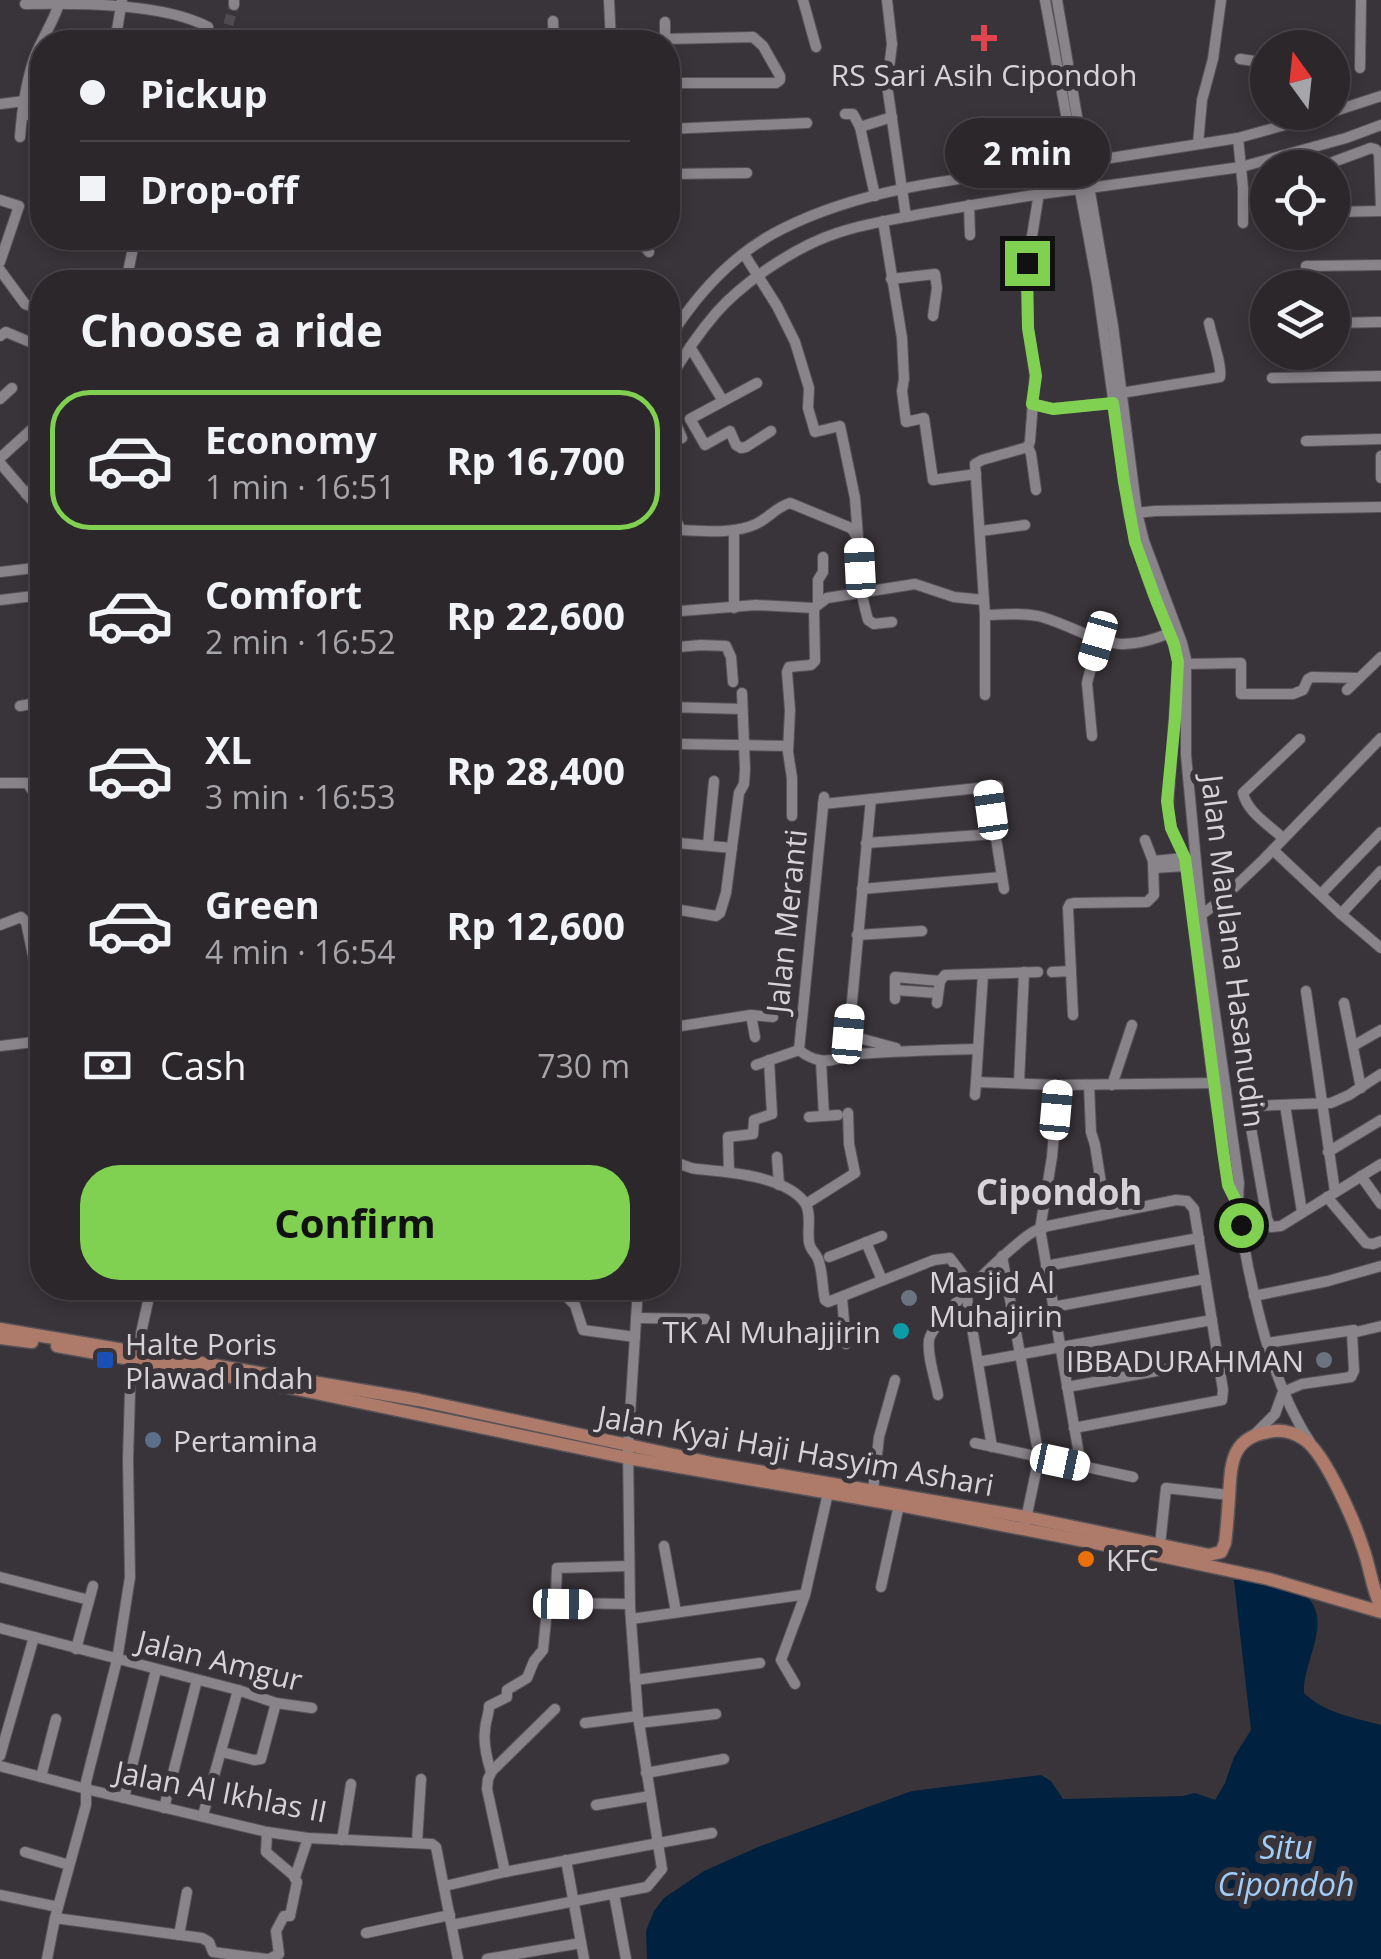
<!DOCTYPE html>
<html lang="en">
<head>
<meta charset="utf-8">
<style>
	:root { --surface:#2b272b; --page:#373337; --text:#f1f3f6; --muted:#a6a5a9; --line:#474447; --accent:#80d052 }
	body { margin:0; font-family:"Open Sans",sans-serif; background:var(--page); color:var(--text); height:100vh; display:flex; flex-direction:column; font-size:38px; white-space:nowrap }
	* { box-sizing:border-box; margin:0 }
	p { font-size:32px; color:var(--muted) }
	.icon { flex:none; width:55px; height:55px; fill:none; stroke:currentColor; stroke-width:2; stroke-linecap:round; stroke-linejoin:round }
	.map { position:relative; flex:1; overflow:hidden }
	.drawer { position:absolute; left:30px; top:270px; width:650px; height:1030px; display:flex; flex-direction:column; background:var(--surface); border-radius:40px; box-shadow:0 5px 15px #0003,0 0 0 2px var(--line) }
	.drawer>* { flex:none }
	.guide { position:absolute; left:30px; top:30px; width:650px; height:220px; border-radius:40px; box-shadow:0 5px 15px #0003,0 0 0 2px var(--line); display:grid; align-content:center; height:220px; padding:0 50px; background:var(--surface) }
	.needle { width:65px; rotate:345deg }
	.fabs { position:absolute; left:1250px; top:30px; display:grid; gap:20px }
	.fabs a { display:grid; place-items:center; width:100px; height:100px; border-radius:50%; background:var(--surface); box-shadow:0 5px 15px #0003,0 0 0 2px var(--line); font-size:50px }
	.end { position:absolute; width:45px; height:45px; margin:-22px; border:12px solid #80d052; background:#111; box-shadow:0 0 0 5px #111 }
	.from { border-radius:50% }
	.bubble { position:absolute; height:70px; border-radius:35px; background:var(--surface); box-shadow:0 5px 15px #0003,0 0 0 2px var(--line); font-size:32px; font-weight:700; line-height:70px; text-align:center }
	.car { position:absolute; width:30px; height:60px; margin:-30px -15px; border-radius:12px; box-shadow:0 0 8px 2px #0007; background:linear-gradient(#fff 24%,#345 0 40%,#fff 0 76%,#345 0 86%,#fff 0) }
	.guide b { display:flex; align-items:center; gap:35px; height:95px; font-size:38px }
	.guide b+b { border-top:2px solid var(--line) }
	.guide i { width:25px; height:25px; background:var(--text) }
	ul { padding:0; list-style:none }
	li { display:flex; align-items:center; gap:30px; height:140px; margin:0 20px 15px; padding:0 30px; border:5px solid transparent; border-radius:40px }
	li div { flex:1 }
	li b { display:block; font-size:38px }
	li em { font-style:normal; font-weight:700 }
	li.active { border-color:var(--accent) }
	li>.icon { width:90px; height:90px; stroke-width:1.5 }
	h2 { padding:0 50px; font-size:45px; line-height:120px }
	.pay { display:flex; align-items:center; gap:25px; height:110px; padding:0 50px; font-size:38px }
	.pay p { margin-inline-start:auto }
	.cta { display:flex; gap:20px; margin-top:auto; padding:20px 50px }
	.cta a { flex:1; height:115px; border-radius:40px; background:var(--accent); color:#111; font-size:40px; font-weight:700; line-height:115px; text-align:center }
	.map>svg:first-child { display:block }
	.water { fill:#00213f }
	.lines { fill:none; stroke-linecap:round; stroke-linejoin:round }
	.minor-tunnel { stroke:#514c51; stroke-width:10; stroke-dasharray:10 5; stroke-linecap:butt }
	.minor-casing { stroke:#575358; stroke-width:12 }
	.major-casing { stroke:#575358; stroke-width:15 }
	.minor { stroke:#89848a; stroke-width:10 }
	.major { stroke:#ae7a6a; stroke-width:12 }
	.route { stroke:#80d052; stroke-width:12 }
	.health-dot { fill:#e0444e; stroke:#393439; stroke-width:4 }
	.worship-dot { fill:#6b7280; stroke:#393439; stroke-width:4 }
	.culture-dot { fill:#0f9aa8; stroke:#393439; stroke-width:4 }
	.transit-dot { fill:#1a4fb4; stroke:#393439; stroke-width:4 }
	.service-dot { fill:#5c6f8a; stroke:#393439; stroke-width:4 }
	.food-dot { fill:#e8710a; stroke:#393439; stroke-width:4 }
	.labels { text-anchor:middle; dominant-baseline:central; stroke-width:10; stroke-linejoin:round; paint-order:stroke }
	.poi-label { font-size:30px; fill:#d6d3d7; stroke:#393439; text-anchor:start }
	.street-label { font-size:30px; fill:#d6d3d7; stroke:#393439 }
	.water-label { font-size:32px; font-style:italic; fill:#a0cefa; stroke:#393439 }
	.quarter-label { font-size:35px; font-weight:bold; fill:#d6d3d7; stroke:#393439 }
</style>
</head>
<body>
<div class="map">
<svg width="1381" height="1959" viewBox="0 0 1381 1959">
	<rect width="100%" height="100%" fill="#393439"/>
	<path class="water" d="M1234 1580H1245L1306 1596C1334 1622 1302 1662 1304 1693 1324 1713 1355 1718 1381 1725V1959H647L646 1931 654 1911 664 1898 704 1871 758 1847 912 1791 1041 1775 1051 1781 1063 1799 1183 1796 1195 1793 1215 1800 1225 1783 1234 1757 1251 1730Z"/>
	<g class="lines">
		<path class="minor-tunnel" d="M224 39 234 5"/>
		<defs>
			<g id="minor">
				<path d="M234 0V5"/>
				<path d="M609 0 611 42"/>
				<path d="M803 0 816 47"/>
				<path d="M887 0 892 44 887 85 906 217"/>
				<path d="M1045 0 1097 283 1129 514C1136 543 1144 572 1156 600 1164 621 1174 640 1178 661L1168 808 1171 828 1185 858 1213 1083 1229 1185 1237 1202"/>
				<path d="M1057 0 1113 326 1137 513 1144 541 1182 643 1186 659V755L1201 915 1239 1183C1236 1212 1243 1239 1248 1267 1261 1327 1276 1390 1310 1442"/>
				<path d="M25 4C76 3 164 3 208 27"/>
				<path d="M553 21 554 42"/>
				<path d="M665 22V42"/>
				<path d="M665 39 753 37 763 46 780 76V80L776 83H668"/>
				<path d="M115 42 122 0"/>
				<path d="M223 42 224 39"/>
				<path d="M407 42 553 38"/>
				<path d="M1240 59 1268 63"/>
				<path d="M1360 68 1361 0"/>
				<path d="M0 104 24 101"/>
				<path d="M1332 112 1381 96"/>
				<path d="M845 114H853L860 127"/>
				<path d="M22 115 42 114"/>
				<path d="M668 127 670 220"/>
				<path d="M668 129 807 123"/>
				<path d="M20 137C22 111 25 85 34 59 41 39 54 22 60 1"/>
				<path d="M1238 138 1243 188V223"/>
				<path d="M1198 144 1202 100 1213 59 1221 0"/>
				<path d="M1085 162 1238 138 1332 112"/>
				<path d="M1317 168 1371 148 1375 149 1379 153 1381 209"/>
				<path d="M669 174 747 173"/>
				<path d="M1089 188 1241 167 1346 138 1381 125"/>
				<path d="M875 196 860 127 892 117"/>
				<path d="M0 200 19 206 0 262"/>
				<path d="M969 205 970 235"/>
				<path d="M1332 212 1381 211"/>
				<path d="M883 221 902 338 904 379 902 391 906 422 924 418 933 480 976 474"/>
				<path d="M622 238 639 241 649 252"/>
				<path d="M744 254 777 306 795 342 809 388 808 408 815 432 840 426 855 498 858 537"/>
				<path d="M1306 266 1381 265"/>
				<path d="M0 270 25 304 42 310"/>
				<path d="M891 279 935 274 937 288 933 316"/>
				<path d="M126 282 135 238"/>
				<path d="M1332 323 1381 322"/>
				<path d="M1258 324H1268"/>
				<path d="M0 336 6 332 37 345 41 392"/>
				<path d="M668 340C696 295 734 253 782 229 871 184 977 177 1074 164"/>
				<path d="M690 347 723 401"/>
				<path d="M1272 378 1381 376"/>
				<path d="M668 382C682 358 698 334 716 313 744 281 797 246 837 233 866 223 897 219 927 213 978 204 1028 195 1079 189"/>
				<path d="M757 383 690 419 705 445 730 431 736 445 741 448 746 447 771 431"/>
				<path d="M1121 393 1220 377C1222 365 1212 338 1209 323"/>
				<path d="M0 399 12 388"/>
				<path d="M1032 404 1053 409 1113 403"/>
				<path d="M668 413 672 415 682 438"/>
				<path d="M1306 441 1381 439"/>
				<path d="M1381 456V478"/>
				<path d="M0 458 42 420"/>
				<path d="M0 463 41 511"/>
				<path d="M668 481C672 495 673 523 682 530 705 531 735 534 756 524 769 518 776 507 790 503L851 528C864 542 860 567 861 586 862 598 865 609 868 620L874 624 892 622"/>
				<path d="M1036 490 1031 454 1028 447 1030 441 1035 375 1028 328 1026 273 1039 193"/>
				<path d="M26 494 42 480"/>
				<path d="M1135 513 1155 511 1381 507"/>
				<path d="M734 530V608"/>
				<path d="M981 531 1025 525"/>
				<path d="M0 572 42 567"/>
				<path d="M0 600 42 595"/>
				<path d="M818 604V580L823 572V557"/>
				<path d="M668 612 756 605 814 608"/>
				<path d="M985 615C1003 615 1024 612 1042 617 1097 634 1109 659 1172 632"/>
				<path d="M668 648 701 645 726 646 731 657 733 682"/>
				<path d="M1186 664 1241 663V694H1293L1303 690 1308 679 1312 677 1359 678"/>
				<path d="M1347 690 1381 657"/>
				<path d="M985 695V615L975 464 982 460 1028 447"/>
				<path d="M20 706 42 702"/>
				<path d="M668 707 742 709"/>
				<path d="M1092 736 1087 683 1098 641"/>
				<path d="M681 744 788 746"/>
				<path d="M0 783H27L35 794 42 797"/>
				<path d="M988 787 1004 889"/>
				<path d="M823 804 998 786"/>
				<path d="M792 816V778L788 752 790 710 787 672 789 667 811 665 815 661 814 608 827 598 915 584 954 597 984 600"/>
				<path d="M1283 838C1269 825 1247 812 1243 793L1300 739"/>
				<path d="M668 842 732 848"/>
				<path d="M866 843 994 834"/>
				<path d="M708 845 714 781"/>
				<path d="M1273 850 1341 914 1381 948"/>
				<path d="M1153 861 1185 858"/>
				<path d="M1154 868 1186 866"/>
				<path d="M862 889 1002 877"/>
				<path d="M1321 894 1381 832"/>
				<path d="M668 908 716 916 720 913 726 893 739 793 744 784 745 769 742 693"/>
				<path d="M1341 914 1381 871"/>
				<path d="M1201 915 1220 901 1264 859 1381 738"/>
				<path d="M0 925 21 917 26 922 42 999"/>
				<path d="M857 935 922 931"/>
				<path d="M1052 972 1071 971"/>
				<path d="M895 990 938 993"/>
				<path d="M1306 991 1335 1192"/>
				<path d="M895 999V977L940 981"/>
				<path d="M937 1003 940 981 945 975 1038 972"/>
				<path d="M1344 1003 1361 1088"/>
				<path d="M751 1015 755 1037"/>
				<path d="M1073 1015 1068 908 1070 904 1075 903 1147 902 1154 895 1153 861 1145 840"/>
				<path d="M668 1028 751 1015 773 1017"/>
				<path d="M848 1035 896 1048"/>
				<path d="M0 1046 42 1041"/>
				<path d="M1353 1046 1381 1030"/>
				<path d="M799 1050 824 797"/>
				<path d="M799 1050C805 1055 812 1059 820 1060 833 1063 845 1055 858 1054 898 1051 937 1050 977 1049"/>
				<path d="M847 1055 871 799"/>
				<path d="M821 1061 824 1116"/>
				<path d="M756 1065 799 1050"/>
				<path d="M1381 1074 1349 1095 1331 1103 1253 1106 1249 1107 1248 1111 1267 1219 1271 1227 1281 1226 1381 1164"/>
				<path d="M976 1082 983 974"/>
				<path d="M1019 1083 1024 972"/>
				<path d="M1058 1085 1052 1157 1040 1229 1081 1466"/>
				<path d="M1089 1085 1091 1132 1095 1145 1103 1196"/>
				<path d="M1112 1085 1132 1025"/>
				<path d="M975 1095 976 1082 1058 1085 1217 1083"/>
				<path d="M1285 1105 1302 1212"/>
				<path d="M809 1117 838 1115"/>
				<path d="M1328 1152 1381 1120"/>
				<path d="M777 1157 779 1185"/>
				<path d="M668 1162C680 1161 685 1168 697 1169 727 1172 786 1176 805 1203 812 1214 807 1230 809 1242 810 1251 817 1253 819 1262 823 1274 822 1288 825 1300L828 1302 934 1260 950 1258 962 1274 966 1292 992 1447"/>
				<path d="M729 1172 728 1137 753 1134 754 1120 772 1114 769 1060"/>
				<path d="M1361 1176 1381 1204"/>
				<path d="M1327 1197 1366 1243 1373 1244 1381 1241"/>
				<path d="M806 1204 855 1173 849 1144 848 1113"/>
				<path d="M866 1242 882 1280"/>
				<path d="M1002 1256 1039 1457 1025 1524"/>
				<path d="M829 1257 882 1236"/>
				<path d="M1046 1266 1199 1238"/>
				<path d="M558 1288 575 1305 583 1330 635 1337"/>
				<path d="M1254 1296 1328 1281 1381 1266"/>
				<path d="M842 1298 846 1344"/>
				<path d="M1053 1307 1205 1279"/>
				<path d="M636 1318 705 1319"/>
				<path d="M1267 1343 1354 1330"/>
				<path d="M137 1351 151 1288"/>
				<path d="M978 1362 1212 1320"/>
				<path d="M1067 1387 1218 1360"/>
				<path d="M1283 1392 1302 1384 1351 1377 1354 1371 1352 1333 1381 1326"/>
				<path d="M938 1395C935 1378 927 1356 929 1340 931 1322 1015 1242 1033 1232 1038 1229 1044 1228 1048 1226L1176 1200 1187 1201 1194 1209 1223 1390 1222 1400 1074 1428"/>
				<path d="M1255 1434 1275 1414 1283 1392"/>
				<path d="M975 1443 1133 1477"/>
				<path d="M873 1490 879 1437 895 1380"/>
				<path d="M1160 1545 1166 1488 1229 1495"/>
				<path d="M664 1546 676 1612"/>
				<path d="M0 1577 89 1600"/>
				<path d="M881 1587 899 1505"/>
				<path d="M563 1603 630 1604"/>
				<path d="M631 1619 801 1595"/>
				<path d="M0 1628 238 1690 276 1703 312 1708"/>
				<path d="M76 1649 93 1586"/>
				<path d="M635 1680 760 1663"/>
				<path d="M795 1684 781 1660 805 1595 828 1493"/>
				<path d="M585 1723 638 1716"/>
				<path d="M639 1723 716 1714"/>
				<path d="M222 1752 254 1760 261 1759 276 1703"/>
				<path d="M0 1756 34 1637"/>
				<path d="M0 1766 86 1789 267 1832 308 1838 432 1844 436 1847 458 1959"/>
				<path d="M491 1772C487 1759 483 1744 485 1731 485 1722 489 1715 489 1706L507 1697V1690L527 1678 534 1661 543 1650 547 1610 556 1593 557 1568 629 1566"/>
				<path d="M646 1773 724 1759"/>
				<path d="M41 1777 56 1719"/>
				<path d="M124 1798 156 1670"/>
				<path d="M596 1805 650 1796"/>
				<path d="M164 1808 197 1680"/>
				<path d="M203 1815 238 1690"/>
				<path d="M267 1832 266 1852 293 1875 297 1882 290 1916H284L276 1931 279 1954 269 1959"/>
				<path d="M342 1840 351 1784"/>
				<path d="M417 1842 421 1779"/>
				<path d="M25 1852 69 1865"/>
				<path d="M566 1860 584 1959"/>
				<path d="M505 1872 487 1789 488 1779 492 1771 555 1709"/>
				<path d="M295 1877 308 1838"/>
				<path d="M445 1886 505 1872 712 1833"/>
				<path d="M614 1894 626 1959"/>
				<path d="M0 1895 58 1907"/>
				<path d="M55 1918 202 1938 209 1942 213 1952 266 1959"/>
				<path d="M452 1925 647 1887 662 1869 638 1716 630 1607 628 1446 638 1288"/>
				<path d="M366 1933 450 1915"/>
				<path d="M179 1935 187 1892"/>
				<path d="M47 1959 55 1918 86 1805V1782L117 1660 130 1577 128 1459 131 1360"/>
				<path d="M487 1959 581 1943"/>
			</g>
			<g id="major">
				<path d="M0 1329 419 1400 716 1464 1026 1517 1209 1555 1221 1552 1225 1543C1227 1528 1228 1512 1229 1497 1231 1466 1230 1438 1268 1432 1281 1429 1294 1432 1305 1440 1326 1455 1355 1523 1363 1548 1370 1567 1372 1589 1381 1607"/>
				<path d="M0 1338 32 1342"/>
				<path d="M57 1346 282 1386 628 1458 899 1505 1152 1554 1269 1579 1381 1612"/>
			</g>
		</defs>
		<use href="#minor" class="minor-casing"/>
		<use href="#major" class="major-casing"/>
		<use href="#minor" class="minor"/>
		<use href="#major" class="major"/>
	</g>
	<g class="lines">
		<path class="route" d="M1027 263 1028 328 1036 376 1032 404 1053 409 1113 403 1124 482 1135 542 1156 600 1174 644 1178 662 1175 719 1167 801 1171 828 1185 858 1223 1151 1228 1185 1237 1203 1241 1225"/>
	</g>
	<path class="health-dot" d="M979 23h10v10h10v10h-10v10h-10v-10h-10v-10h10z"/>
	<g class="worship-dot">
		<circle cx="909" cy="1298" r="10"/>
		<circle cx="1324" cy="1360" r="10"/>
	</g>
	<circle class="culture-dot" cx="901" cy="1331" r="10"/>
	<rect class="transit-dot" x="95" y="1350" width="20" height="20" rx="5"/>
	<circle class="service-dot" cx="153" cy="1440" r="10"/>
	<circle class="food-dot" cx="1086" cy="1559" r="10"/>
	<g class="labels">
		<g class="poi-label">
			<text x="984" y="74" text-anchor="middle">RS Sari Asih Cipondoh</text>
			<text x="929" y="1281">Masjid Al<tspan x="929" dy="34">Muhajirin</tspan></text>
			<text x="881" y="1331" text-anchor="end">TK Al Muhajjirin</text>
			<text x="125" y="1343">Halte Poris<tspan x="125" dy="34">Plawad Indah</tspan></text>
			<text x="1304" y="1360" text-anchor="end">IBBADURAHMAN</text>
			<text x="173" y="1440">Pertamina</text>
			<text x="1106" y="1559">KFC</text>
		</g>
		<g class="street-label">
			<text transform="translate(786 921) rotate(-84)">Jalan Meranti</text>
			<text transform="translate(1234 951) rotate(83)">Jalan Maulana Hasanudin</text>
			<text transform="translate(796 1450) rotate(10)">Jalan Kyai Haji Hasyim Ashari</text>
			<text transform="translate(220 1660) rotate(14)">Jalan Amgur</text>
			<text transform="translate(221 1791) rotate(11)">Jalan Al Ikhlas II</text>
		</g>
		<g class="water-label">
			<text x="1286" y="1846">Situ<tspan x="1286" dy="37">Cipondoh</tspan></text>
		</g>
		<g class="quarter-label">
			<text x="1059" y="1191">Cipondoh</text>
		</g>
	</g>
</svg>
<div class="fabs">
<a><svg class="needle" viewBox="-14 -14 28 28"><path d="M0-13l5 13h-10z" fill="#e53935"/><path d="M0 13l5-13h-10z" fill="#a6a5a9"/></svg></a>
<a><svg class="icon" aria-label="locate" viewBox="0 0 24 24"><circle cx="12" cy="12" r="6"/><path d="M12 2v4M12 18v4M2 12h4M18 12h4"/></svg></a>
<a><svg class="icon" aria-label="layers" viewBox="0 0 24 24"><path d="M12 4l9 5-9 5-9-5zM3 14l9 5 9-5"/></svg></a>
</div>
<i class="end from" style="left:1241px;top:1225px"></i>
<i class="end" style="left:1027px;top:263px"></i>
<div class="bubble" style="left:945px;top:118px;width:165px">2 min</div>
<i class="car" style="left:860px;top:568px;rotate:357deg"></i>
<i class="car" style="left:1098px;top:641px;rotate:196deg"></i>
<i class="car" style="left:991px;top:810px;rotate:352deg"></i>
<i class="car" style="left:848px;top:1034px;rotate:5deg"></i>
<i class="car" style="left:1056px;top:1110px;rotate:5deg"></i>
<i class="car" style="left:1060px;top:1462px;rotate:102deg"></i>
<i class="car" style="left:563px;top:1604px;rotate:91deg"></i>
<div class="guide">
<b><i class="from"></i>Pickup</b>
<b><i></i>Drop-off</b>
</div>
<section class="drawer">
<h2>Choose a ride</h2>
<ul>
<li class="active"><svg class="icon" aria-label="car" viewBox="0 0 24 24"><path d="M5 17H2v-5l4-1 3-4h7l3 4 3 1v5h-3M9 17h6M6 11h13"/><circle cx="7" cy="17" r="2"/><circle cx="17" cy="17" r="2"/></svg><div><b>Economy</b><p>1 min · 16:51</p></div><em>Rp 16,700</em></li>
<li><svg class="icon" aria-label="car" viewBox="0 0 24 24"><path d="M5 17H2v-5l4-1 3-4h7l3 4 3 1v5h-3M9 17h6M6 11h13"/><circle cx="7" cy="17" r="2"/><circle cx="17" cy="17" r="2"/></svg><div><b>Comfort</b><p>2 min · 16:52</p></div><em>Rp 22,600</em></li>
<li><svg class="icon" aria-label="car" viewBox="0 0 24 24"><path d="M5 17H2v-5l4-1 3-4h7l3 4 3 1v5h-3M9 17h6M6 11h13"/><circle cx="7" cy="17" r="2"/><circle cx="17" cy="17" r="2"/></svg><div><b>XL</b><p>3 min · 16:53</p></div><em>Rp 28,400</em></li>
<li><svg class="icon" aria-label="car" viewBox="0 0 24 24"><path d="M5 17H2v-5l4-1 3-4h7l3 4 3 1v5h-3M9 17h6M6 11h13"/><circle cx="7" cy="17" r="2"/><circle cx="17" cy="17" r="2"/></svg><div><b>Green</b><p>4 min · 16:54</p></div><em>Rp 12,600</em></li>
</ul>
<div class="pay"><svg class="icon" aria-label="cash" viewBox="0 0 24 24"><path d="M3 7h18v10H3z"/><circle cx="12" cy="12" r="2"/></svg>Cash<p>730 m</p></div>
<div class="cta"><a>Confirm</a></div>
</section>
</div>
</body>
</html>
